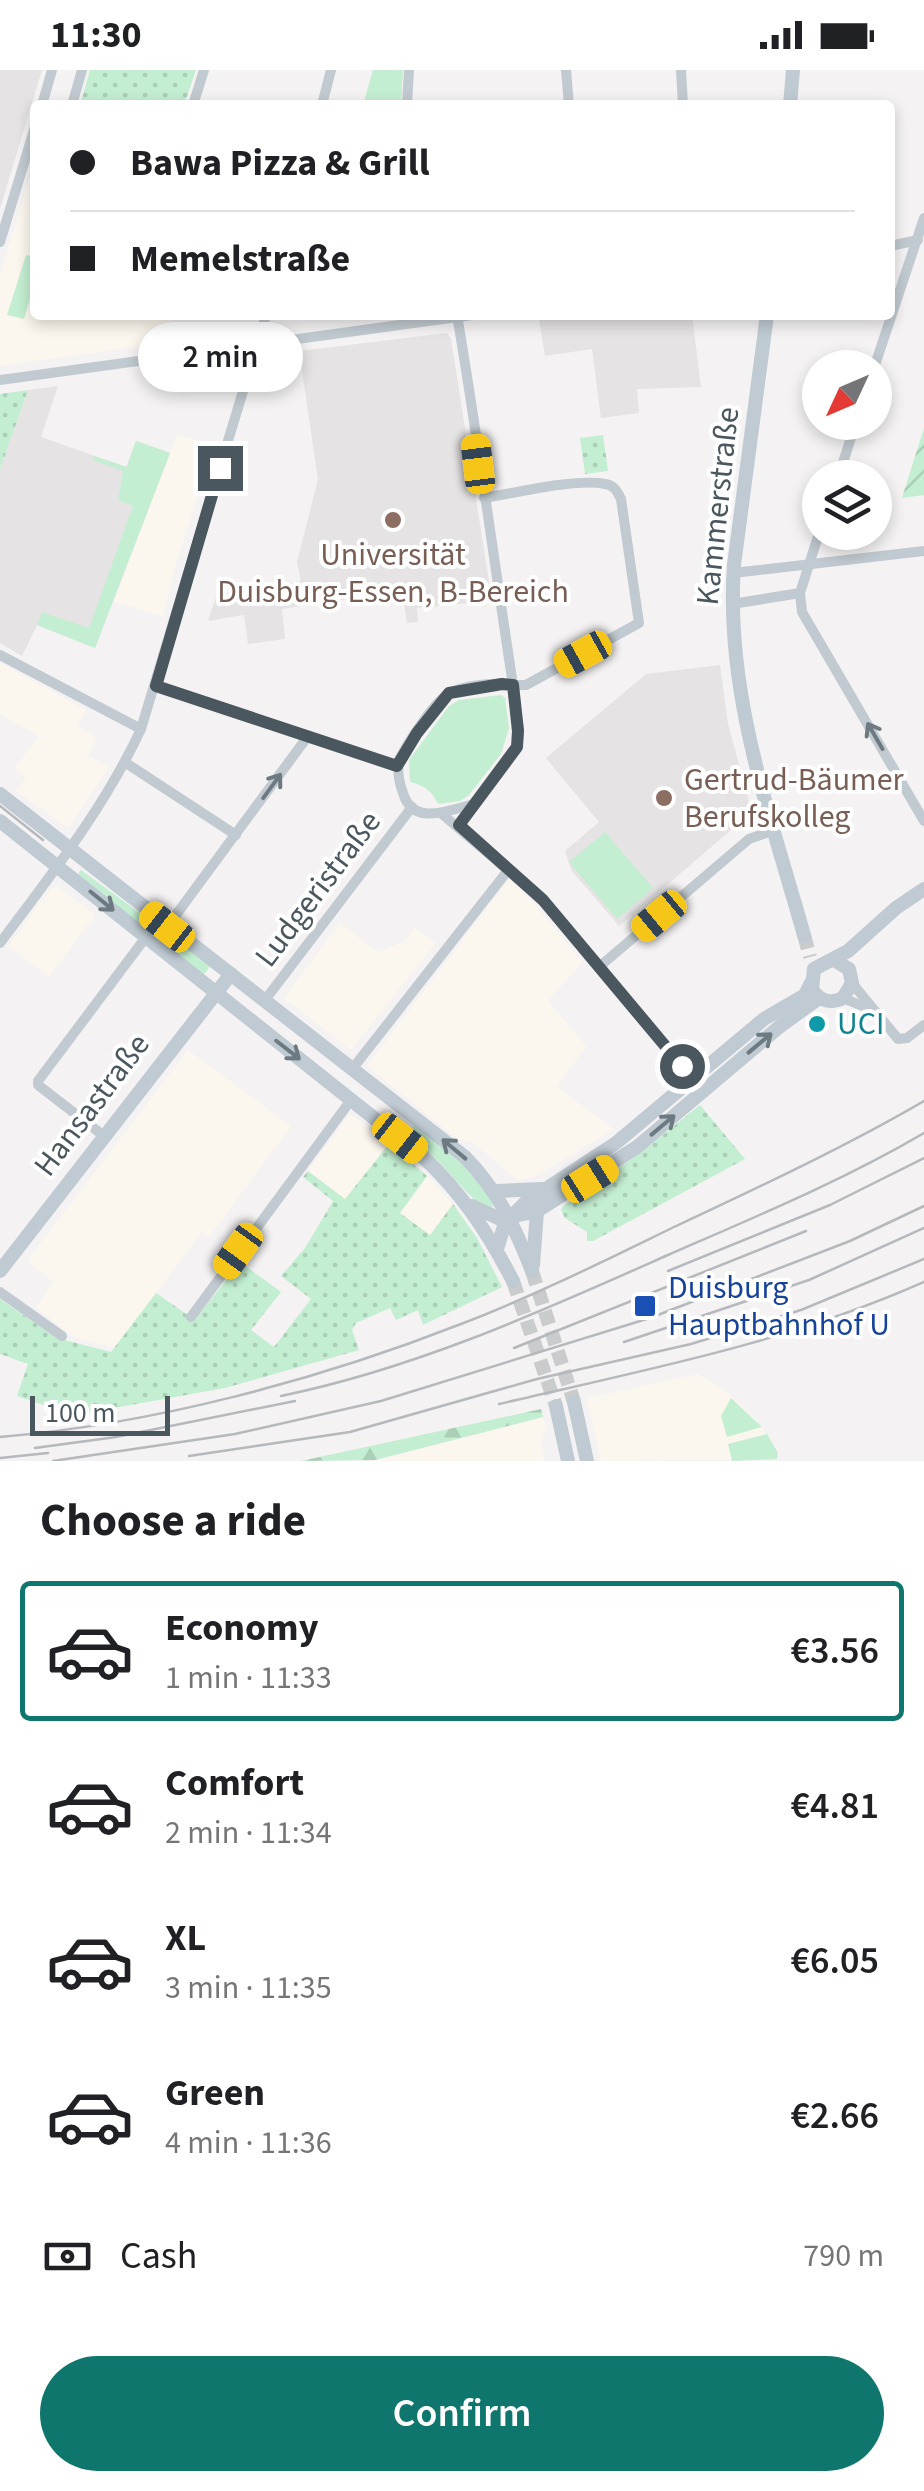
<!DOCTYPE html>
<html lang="en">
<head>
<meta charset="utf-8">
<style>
	:root { --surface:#fff; --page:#f2f2f2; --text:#202124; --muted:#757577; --line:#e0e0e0; --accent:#0f766e }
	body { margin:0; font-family:"Source Sans 3",sans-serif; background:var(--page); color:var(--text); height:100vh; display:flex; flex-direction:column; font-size:38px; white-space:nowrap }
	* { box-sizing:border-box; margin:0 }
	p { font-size:32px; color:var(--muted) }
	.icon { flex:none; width:55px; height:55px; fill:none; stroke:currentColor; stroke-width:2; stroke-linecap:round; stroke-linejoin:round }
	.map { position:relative; height:1391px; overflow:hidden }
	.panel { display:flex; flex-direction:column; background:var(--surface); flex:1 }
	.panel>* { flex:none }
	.hud { position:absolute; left:30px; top:30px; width:865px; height:220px; border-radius:10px; box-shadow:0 5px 15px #0003; display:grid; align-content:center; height:220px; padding:0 40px; background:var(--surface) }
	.needle { width:65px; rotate:226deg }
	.tools { position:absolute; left:802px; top:280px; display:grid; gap:20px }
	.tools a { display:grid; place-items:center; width:90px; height:90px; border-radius:50%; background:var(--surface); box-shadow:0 5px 15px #0003; font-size:50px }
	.scale { position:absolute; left:30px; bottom:25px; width:140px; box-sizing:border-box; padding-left:10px; border:5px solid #4a575f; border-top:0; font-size:28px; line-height:35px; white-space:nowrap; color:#4a575f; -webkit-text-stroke:8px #fff; paint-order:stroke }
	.end { position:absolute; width:45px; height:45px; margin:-22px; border:12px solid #4a575f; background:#fff; box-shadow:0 0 0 5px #fff }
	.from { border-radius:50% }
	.bubble { position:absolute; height:70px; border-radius:35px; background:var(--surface); box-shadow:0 5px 15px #0003; font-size:32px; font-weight:600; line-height:70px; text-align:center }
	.car { position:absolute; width:30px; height:60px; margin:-30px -15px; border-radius:12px; box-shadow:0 0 8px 2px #0007; background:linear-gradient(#f5c518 24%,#345 0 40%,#f5c518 0 76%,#345 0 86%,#f5c518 0) }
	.hud b { display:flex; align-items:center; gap:35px; height:95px; font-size:38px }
	.hud b+b { border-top:2px solid var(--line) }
	.hud i { width:25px; height:25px; background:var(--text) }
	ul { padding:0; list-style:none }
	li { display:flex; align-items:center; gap:30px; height:140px; margin:0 20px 15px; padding:0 20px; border:5px solid transparent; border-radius:10px }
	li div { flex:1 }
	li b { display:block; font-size:38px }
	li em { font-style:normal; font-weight:600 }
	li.active { border-color:var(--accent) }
	li>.icon { width:90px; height:90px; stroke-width:1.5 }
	h2 { padding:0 40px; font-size:45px; line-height:120px }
	.pay { display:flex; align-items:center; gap:25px; height:110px; padding:0 40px; font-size:38px }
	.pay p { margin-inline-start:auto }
	.action { display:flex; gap:20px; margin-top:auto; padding:20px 40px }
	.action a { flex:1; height:115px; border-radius:60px; background:var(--accent); color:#fff; font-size:40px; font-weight:600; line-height:115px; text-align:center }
	.status { display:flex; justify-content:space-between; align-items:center; height:70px; padding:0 50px; background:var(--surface); direction:ltr }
	.status svg { height:28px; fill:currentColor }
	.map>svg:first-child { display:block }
	.commercial { fill:#fcf7ee }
	.education { fill:#e5e3e4 }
	.grass { fill:#c4eed1 }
	.forest { fill:url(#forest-firs) }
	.park { fill:url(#park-dots) }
	.garden { fill:url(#garden-furrows) }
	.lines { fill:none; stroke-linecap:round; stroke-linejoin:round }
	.secondary-tunnel { stroke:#cacbcd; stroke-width:14; stroke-dasharray:14 7; stroke-linecap:butt }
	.street { stroke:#c1cad0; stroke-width:10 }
	.secondary { stroke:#bfcad2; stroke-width:14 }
	.tram { stroke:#b5b8bc; stroke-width:2.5 }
	.rail { stroke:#b5b8bc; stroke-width:2.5 }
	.oneway { stroke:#6e7a81 }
	.oneway2 { stroke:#6d7a82 }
	.route { stroke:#4a575f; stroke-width:12 }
	.education-dot { fill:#8d6e63; stroke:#fff; stroke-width:4 }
	.culture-dot { fill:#0f9aa8; stroke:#fff; stroke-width:4 }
	.transit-dot { fill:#1a4fb4; stroke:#fff; stroke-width:4 }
	.labels { text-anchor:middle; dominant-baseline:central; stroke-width:8; stroke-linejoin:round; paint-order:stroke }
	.street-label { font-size:32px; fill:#4a575f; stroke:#fff }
	.education-label { font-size:32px; fill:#785e54; stroke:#fff }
	.culture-label { font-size:32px; fill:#0d838f; stroke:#fff; text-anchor:start }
	.transit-label { font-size:32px; fill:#164399; stroke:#fff; text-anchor:start }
</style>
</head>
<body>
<div class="status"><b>11:30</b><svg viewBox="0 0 49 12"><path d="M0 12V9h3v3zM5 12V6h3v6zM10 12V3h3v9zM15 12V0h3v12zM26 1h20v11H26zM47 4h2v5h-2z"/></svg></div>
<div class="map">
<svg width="924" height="1391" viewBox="0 0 924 1391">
	<defs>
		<pattern id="forest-firs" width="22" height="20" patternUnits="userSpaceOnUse" patternTransform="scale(2.5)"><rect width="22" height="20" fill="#c4eed1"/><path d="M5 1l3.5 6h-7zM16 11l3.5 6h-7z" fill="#aaceb6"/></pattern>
		<pattern id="park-dots" width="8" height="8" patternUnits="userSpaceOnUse" patternTransform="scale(2.5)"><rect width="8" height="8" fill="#c4eed1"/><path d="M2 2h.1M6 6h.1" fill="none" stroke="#aaceb6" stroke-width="1.8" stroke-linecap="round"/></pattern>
		<pattern id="garden-furrows" width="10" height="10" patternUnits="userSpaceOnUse" patternTransform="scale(2.5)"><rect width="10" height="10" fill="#c4eed1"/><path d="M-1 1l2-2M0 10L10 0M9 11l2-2" fill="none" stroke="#aaceb6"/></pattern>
	</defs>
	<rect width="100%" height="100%" fill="#f4f2f2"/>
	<g class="commercial">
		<path d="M35 90V245H174L164 273 0 296V205Z"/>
		<path d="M177 364 214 376 174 500 163 546 114 532Z"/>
		<path d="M0 593 86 640 78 657 97 668 88 686 109 697 68 758 16 721 26 708 14 698 39 666 0 644Z"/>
		<path d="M509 809 530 829 582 892 548 931 586 976 557 1017 614 1059 538 1105 518 1110 471 1071 462 1072 367 996Z"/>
		<path d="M51 818 61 819 95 845 49 907 8 876Z"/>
		<path d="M340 853 378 882 405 871 415 858 436 873 351 980 284 928Z"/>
		<path d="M188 980 291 1056 209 1167 202 1162 115 1278 74 1267 36 1238 53 1212 27 1191Z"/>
		<path d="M350 1044 389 1074 345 1130 308 1101Z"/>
		<path d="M427 1106 453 1134 430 1166 399 1143Z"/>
		<path d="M698 1304 720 1317 755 1348 778 1383 777 1389 601 1391 587 1328Z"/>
		<path d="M543 1347 546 1359 541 1372 544 1391H375Z"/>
	</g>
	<g class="education">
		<path d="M0 0H42L0 139Z"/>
		<path d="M568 245H692L701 317 637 319 639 343 601 348 592 279 545 286 539 249Z"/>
		<path d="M447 263 451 269 492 531 417 538 418 552 407 553 402 521 282 539 285 569 248 574 244 545 208 551 217 524 301 511 297 492 318 409 299 281Z"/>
		<path d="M58 316 41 367 126 397 136 371 170 383 95 578 37 555 22 586 0 573V399L28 320Z"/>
		<path d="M720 595 728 654 752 742 619 856 571 800 565 781 599 752 546 688 646 604Z"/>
	</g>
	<g class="grass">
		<path d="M373 0H403L401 35H363Z"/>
		<path d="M26 185 35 187V211L24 249 7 245Z"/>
		<path d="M136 371 170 383 95 578 37 555 42 542 89 558 133 436 118 430 123 401 93 390 94 386 127 397Z"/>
		<path d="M501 625 505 628 509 658 501 684 469 725 460 731 438 734C432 721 424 715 410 712L409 690 449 636 459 630Z"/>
		<path d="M605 762 653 818 617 849 569 792Z"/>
		<path d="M81 800 211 895 202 907 78 804Z"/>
		<path d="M361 1030 405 1064 415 1055C439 1073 496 1111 493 1143L478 1134 438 1091Z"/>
		<path d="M731 1328 762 1357 727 1367 721 1346Z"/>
		<path d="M767 1364 778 1383 777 1389 732 1391 728 1374Z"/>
	</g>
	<path class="forest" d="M541 1339 543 1347 375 1390 301 1391Z"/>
	<g class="park">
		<path d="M90 0H196L184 35H80Z"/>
		<path d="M28 320 0 399V324Z"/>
		<path d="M603 365 608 401 585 404 580 368Z"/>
		<path d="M700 1035 745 1089 593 1171H587V1162L565 1148 561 1140 563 1136 639 1084Z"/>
		<path d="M389 1074 427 1106 400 1143 430 1165 453 1134 477 1168 502 1217 423 1255 418 1240 396 1250 390 1238 356 1253 352 1260 359 1280 225 1318 58 1348 55 1339 17 1326 28 1294 0 1284V1229L57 1268 111 1282 156 1223 195 1250 240 1192 281 1222 251 1260 274 1277 311 1229 281 1206 305 1178 333 1131 303 1107 308 1101 345 1129Z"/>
	</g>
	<path class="garden" d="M924 358V425L902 428Z"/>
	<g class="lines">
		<g class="secondary-tunnel">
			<path d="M804 865 810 887"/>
			<path d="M532 1201 574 1332"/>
			<path d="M513 1211 556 1336"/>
		</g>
		<g class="street">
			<path d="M566 0 569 35"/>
			<path d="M681 0 683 35"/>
			<path d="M42 35 52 0"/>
			<path d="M72 35 82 0"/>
			<path d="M193 35 204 0"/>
			<path d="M322 35 331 0"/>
			<path d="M407 35 409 0"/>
			<path d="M0 172 35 57"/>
			<path d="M890 176 918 170"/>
			<path d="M457 245C478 368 494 492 513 615H526L639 553 621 429C617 421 614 415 605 414 576 408 515 423 484 428"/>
			<path d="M874 298 924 148"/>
			<path d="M0 310 472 245"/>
			<path d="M838 408 856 352"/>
			<path d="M733 503 924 481"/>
			<path d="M800 523 802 542 924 751"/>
			<path d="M732 534 800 523 820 460"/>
			<path d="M0 585 141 659"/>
			<path d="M156 616 397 696"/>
			<path d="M126 693 236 765"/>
			<path d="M442 744 543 830 703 1022"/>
			<path d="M459 755 517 677 519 661 513 615C496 612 463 615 448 624 433 633 407 674 399 690 397 701 399 712 403 723 413 757 450 740 474 734"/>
			<path d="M167 857 308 666"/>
			<path d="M0 873C51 805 105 737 141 659L266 245"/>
			<path d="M599 897 749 769 775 760"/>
			<path d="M852 913 898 969 907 968 924 955"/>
			<path d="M843 928 874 941"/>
			<path d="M265 930 412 737"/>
			<path d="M353 998 509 799"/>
			<path d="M104 1066 38 1015V1011L146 867"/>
			<path d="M0 1222 62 1266"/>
			<path d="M191 1247 351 1030"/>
		</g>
		<g class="secondary">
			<path d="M790 35 793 0"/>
			<path d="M767 245 734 495C725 623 770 744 804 865"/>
			<path d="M0 724 465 1087C498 1121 515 1157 532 1201"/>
			<path d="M0 751 423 1087C462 1123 488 1163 513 1211"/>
			<path d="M834 890 849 899 852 913 843 928C831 934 819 931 812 919L814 899 848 881 896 838 924 819"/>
			<path d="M496 1121 542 1119"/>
			<path d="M472 1136 500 1149 537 1141 637 1077 779 957 819 928"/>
			<path d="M497 1179 505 1153 526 1132 616 1073 764 949 805 925 811 913"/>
			<path d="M533 1195 537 1141"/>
			<path d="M0 1201 231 904"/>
			<path d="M574 1332 587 1391"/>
			<path d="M556 1336 568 1391"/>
		</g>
		<path class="tram" d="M0 736 43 770"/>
		<g class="rail">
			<path d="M668 1201 830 1135 924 1088"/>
			<path d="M624 1272 809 1210 924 1158"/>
			<path d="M514 1278 806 1161"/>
			<path d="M281 1326C417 1298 542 1241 668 1185 755 1147 842 1111 924 1063"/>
			<path d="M499 1334C644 1300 787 1273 924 1212"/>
			<path d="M0 1367C154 1354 318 1310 461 1254 534 1226 604 1191 674 1157 759 1117 843 1078 924 1031"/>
			<path d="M35 1378 116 1367 295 1331"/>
			<path d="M189 1386 350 1362 537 1309 691 1274 801 1240 924 1189"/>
			<path d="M0 1388 48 1383"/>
			<path d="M53 1391 235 1364 381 1331 650 1248 850 1171 924 1136"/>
		</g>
	</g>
	<defs><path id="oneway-shaft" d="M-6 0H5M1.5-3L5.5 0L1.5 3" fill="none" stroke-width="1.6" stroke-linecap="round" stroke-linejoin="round" transform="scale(2.5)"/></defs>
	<g class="oneway">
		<use href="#oneway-shaft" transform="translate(875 666) rotate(-120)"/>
		<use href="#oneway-shaft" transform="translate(272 716) rotate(-54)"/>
	</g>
	<g class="oneway2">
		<use href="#oneway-shaft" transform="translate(102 831) rotate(39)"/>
		<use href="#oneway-shaft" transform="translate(760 973) rotate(-40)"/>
		<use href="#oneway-shaft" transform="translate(288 980) rotate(38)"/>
		<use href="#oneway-shaft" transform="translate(663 1055) rotate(-40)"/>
		<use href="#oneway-shaft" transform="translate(454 1079) rotate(-140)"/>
	</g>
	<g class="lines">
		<path class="route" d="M220 398 156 616 397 696 417 663 449 623 502 614 513 615 518 661 517 677 459 755 543 830 682 996"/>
	</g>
	<g class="education-dot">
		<circle cx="393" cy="450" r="10"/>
		<circle cx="664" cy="728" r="10"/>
	</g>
	<circle class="culture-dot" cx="817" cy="954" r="10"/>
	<rect class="transit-dot" x="633" y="1224" width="24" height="24" rx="5"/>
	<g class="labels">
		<g class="street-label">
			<text transform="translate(718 436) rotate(-84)">Kammerstraße</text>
			<text transform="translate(318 819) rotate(-53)">Ludgeristraße</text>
			<text transform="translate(92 1035) rotate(-53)">Hansastraße</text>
		</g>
		<g class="education-label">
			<text x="393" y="485">Universität<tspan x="393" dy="37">Duisburg-Essen, B-Bereich</tspan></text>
			<text x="684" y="710" text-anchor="start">Gertrud-Bäumer<tspan x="684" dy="37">Berufskolleg</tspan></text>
		</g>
		<g class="culture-label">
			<text x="837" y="954">UCI</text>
		</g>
		<g class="transit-label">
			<text x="668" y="1218">Duisburg<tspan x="668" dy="37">Hauptbahnhof U</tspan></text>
		</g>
	</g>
</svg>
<div class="tools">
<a><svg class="needle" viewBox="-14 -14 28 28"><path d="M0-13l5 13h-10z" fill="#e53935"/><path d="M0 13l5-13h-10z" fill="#757577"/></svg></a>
<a><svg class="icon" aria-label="layers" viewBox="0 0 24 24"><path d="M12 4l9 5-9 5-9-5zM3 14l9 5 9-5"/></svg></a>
</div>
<div class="scale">100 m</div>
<i class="end from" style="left:682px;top:996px"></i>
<i class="end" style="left:220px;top:398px"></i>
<div class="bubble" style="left:138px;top:252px;width:165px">2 min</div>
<i class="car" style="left:478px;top:394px;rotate:353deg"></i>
<i class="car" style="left:583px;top:584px;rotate:241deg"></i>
<i class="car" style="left:659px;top:846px;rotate:230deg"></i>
<i class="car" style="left:167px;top:857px;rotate:308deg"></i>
<i class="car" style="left:400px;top:1068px;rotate:128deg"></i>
<i class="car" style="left:590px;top:1109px;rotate:58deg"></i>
<i class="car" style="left:238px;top:1181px;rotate:216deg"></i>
<div class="hud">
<b><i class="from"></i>Bawa Pizza &amp; Grill</b>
<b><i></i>Memelstraße</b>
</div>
</div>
<section class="panel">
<h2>Choose a ride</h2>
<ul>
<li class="active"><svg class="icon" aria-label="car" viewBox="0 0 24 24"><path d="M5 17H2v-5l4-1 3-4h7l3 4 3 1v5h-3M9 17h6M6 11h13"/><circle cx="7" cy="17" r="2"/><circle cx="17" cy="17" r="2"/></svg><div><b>Economy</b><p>1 min · 11:33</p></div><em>€3.56</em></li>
<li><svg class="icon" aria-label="car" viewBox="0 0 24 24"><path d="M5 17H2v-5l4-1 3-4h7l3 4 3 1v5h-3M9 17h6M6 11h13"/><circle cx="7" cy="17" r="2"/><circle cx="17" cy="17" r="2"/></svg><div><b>Comfort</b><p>2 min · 11:34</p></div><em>€4.81</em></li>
<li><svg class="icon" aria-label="car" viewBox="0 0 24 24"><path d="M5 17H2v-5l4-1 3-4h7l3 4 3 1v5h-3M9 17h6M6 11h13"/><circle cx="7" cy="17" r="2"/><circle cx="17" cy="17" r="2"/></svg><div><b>XL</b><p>3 min · 11:35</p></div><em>€6.05</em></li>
<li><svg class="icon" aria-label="car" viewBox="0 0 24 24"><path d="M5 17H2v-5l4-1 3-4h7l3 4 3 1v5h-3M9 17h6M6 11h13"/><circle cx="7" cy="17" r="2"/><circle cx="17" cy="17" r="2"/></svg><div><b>Green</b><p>4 min · 11:36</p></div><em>€2.66</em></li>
</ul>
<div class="pay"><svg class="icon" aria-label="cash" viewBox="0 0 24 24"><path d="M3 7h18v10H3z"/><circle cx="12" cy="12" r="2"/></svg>Cash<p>790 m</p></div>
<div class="action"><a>Confirm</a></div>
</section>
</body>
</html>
